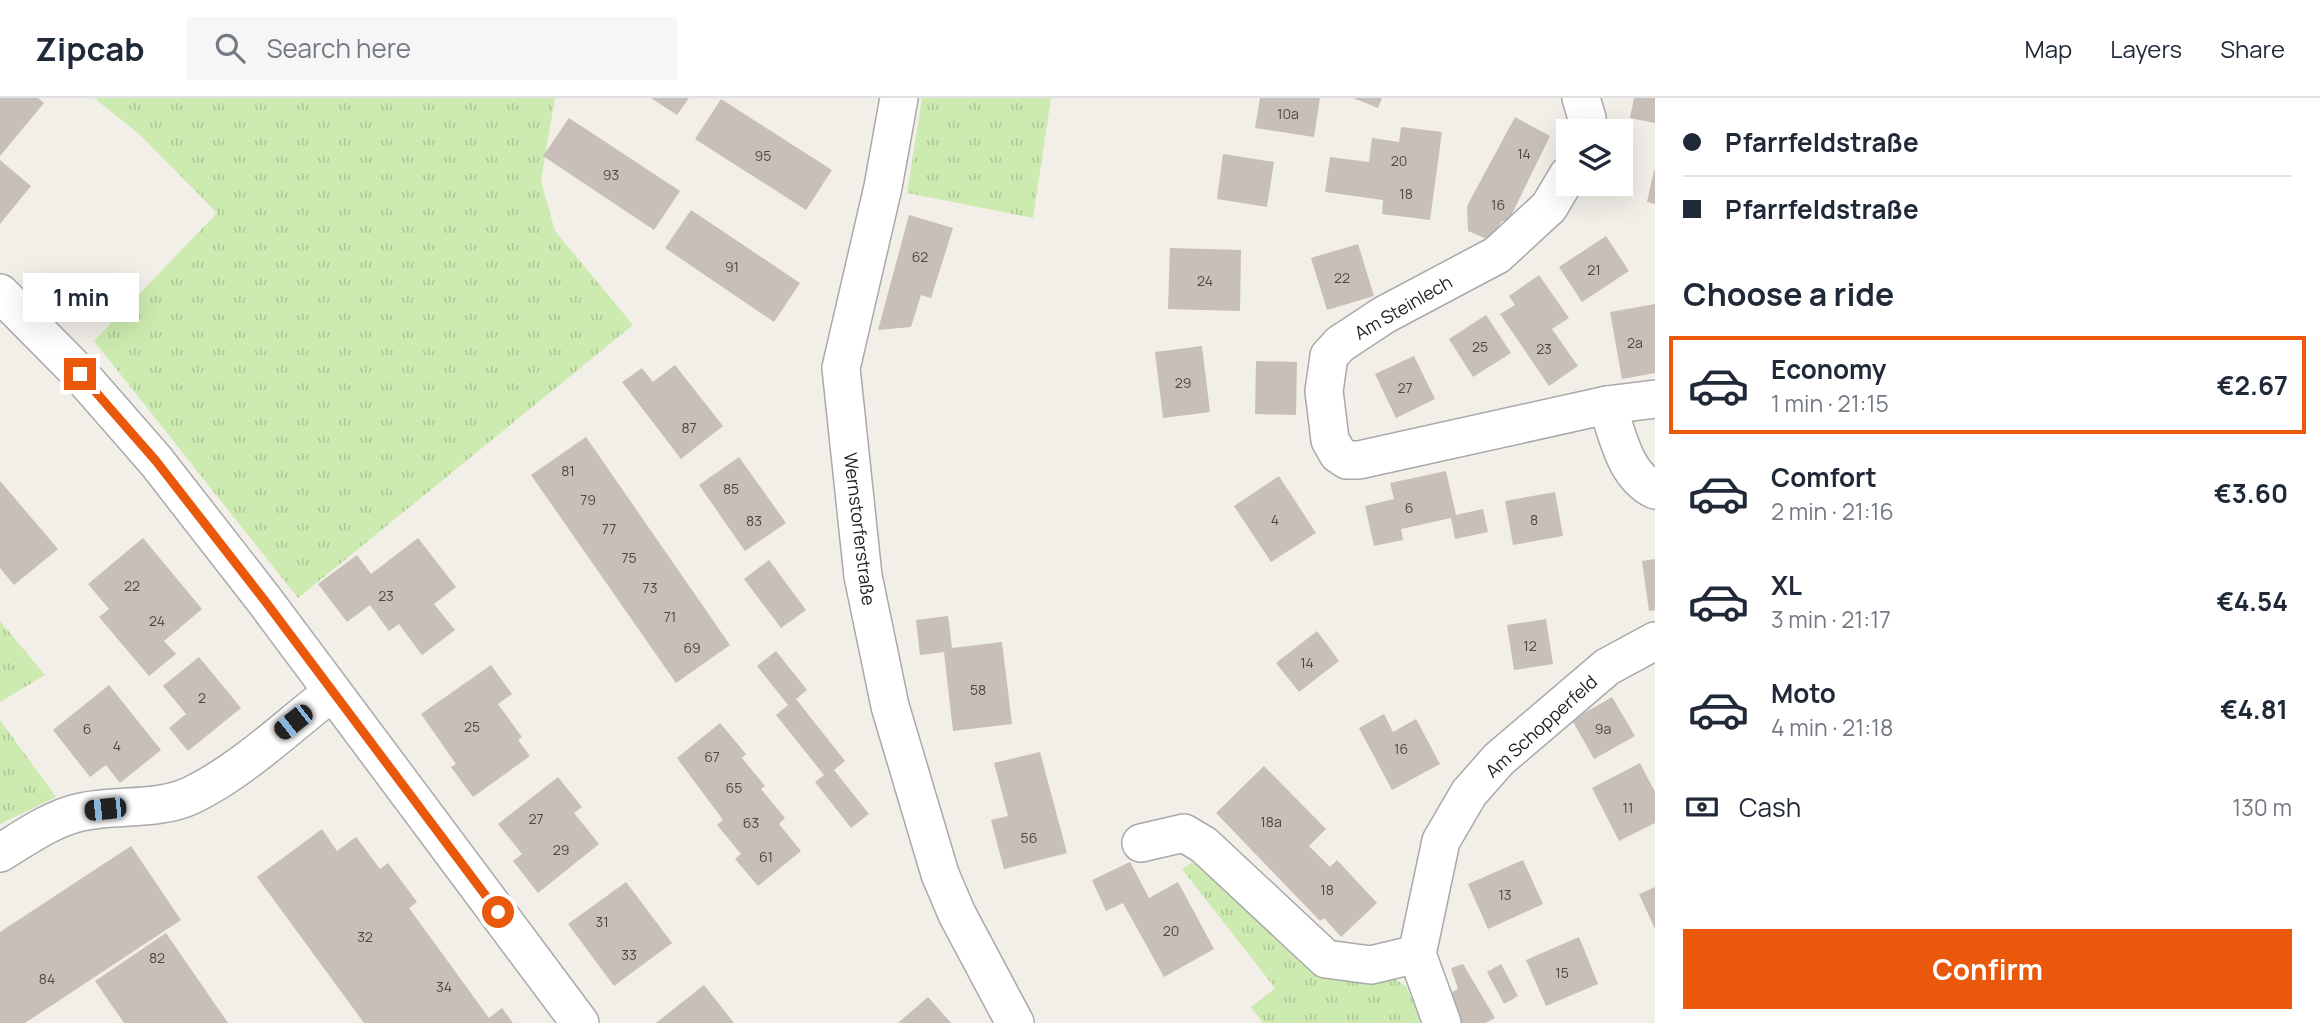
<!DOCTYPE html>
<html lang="en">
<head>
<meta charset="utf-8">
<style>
	:root { --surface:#fff; --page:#f6f6f7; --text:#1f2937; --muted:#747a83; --line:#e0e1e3; --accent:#ea580c }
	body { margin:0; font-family:Manrope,sans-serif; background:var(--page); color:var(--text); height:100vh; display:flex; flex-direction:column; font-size:26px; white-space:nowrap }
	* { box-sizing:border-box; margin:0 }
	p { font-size:23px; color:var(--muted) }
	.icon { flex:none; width:38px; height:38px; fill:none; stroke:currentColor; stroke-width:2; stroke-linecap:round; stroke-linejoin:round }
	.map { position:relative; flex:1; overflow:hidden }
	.drawer { display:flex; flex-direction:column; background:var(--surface); width:665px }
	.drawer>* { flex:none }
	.guide { display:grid; align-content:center; height:154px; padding:0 28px; background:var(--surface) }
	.fabs { position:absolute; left:1556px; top:21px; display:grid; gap:14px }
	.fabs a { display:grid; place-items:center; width:77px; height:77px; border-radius:0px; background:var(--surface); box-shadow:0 7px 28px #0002; font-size:35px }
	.end { position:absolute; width:32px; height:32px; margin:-16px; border:9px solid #ea580c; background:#fff; box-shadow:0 0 0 4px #fff }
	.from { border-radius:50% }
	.bubble { position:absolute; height:49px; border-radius:0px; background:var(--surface); box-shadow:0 7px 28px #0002; font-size:23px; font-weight:700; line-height:49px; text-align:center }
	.car { position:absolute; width:21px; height:42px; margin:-21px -10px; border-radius:9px; box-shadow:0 0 5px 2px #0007; background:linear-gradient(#222 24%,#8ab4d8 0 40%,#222 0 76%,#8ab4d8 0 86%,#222 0) }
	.guide b { display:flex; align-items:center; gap:24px; height:66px; font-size:26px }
	.guide b+b { border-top:2px solid var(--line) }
	.guide i { width:18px; height:18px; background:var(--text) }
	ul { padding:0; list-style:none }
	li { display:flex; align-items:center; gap:21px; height:98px; margin:0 14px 10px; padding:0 14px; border:4px solid transparent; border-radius:0px }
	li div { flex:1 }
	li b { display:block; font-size:26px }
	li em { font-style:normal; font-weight:700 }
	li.active { border-color:var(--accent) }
	li>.icon { width:63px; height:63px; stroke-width:1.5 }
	h2 { padding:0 28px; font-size:32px; line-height:84px }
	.pay { display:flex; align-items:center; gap:18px; height:77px; padding:0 28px; font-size:26px }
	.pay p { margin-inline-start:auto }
	.cta { display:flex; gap:14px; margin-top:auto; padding:14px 28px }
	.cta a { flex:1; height:80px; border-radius:0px; background:var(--accent); color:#fff; font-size:28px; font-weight:700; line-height:80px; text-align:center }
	header { display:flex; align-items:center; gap:42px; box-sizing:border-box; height:98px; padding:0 35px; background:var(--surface); border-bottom:2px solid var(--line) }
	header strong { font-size:33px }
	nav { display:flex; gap:38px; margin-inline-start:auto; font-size:24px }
	.search { width:490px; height:63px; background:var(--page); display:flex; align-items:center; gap:18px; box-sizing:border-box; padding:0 24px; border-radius:0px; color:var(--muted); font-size:26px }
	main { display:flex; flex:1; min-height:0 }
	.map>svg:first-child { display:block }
	.grass { fill:url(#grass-tufts) }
	.building { fill:#c7bfb8 }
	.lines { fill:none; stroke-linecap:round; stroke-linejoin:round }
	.minor-casing { stroke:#a9a9a9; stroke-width:40 }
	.minor { stroke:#fff; stroke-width:37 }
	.route { stroke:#ea580c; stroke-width:9 }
	.labels { text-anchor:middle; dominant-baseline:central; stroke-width:5; stroke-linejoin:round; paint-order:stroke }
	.number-label { font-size:14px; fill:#4b4948 }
	.street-label { font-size:18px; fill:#222; stroke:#fff }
</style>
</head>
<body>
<header>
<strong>Zipcab</strong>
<div class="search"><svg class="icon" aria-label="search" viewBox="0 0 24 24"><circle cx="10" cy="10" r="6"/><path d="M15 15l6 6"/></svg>Search here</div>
<nav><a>Map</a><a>Layers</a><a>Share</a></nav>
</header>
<main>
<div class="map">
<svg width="1655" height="925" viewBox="0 0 1655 925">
	<defs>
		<pattern id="grass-tufts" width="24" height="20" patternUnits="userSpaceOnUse" patternTransform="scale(1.75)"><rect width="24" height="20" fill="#cdebb0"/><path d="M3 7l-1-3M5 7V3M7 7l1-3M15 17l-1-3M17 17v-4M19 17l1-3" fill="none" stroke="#b0c997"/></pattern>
	</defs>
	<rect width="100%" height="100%" fill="#f2efe9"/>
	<g class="grass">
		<path d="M94 0H555L541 83 555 133 633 227 298 500 94 243 217 115 138 35Z"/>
		<path d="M922 0H1051L1033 120 907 95Z"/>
		<path d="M0 523 45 577 0 604Z"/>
		<path d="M0 622 56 699 0 726Z"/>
		<path d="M1200 760 1406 888 1422 925H1263L1251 909 1275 890 1182 771Z"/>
	</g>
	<g class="building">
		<path d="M0 0H38L44 5 0 58Z"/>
		<path d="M651 0H689L677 17Z"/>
		<path d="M1260 0H1320L1314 39 1255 30Z"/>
		<path d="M1353 0H1382L1378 10Z"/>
		<path d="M1634 0H1655V25L1630 20Z"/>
		<path d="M721 1 832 72 806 112 695 41Z"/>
		<path d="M1515 19 1550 38 1508 124 1502 123 1489 142 1468 133 1467 108Z"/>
		<path d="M569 20 680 93 654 132 543 58Z"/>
		<path d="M1401 29 1442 34 1430 122 1382 116 1383 102 1325 94 1330 59 1369 64 1372 40 1399 44Z"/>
		<path d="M1223 56 1274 64 1267 109 1217 101Z"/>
		<path d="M0 62 31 88 0 126Z"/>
		<path d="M1654 72H1655V106L1647 104Z"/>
		<path d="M691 112 800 185 774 224 665 150Z"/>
		<path d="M909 117 953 130 931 200 921 197 911 229 878 232Z"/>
		<path d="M1606 138 1629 173 1582 204 1559 169Z"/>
		<path d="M1358 146 1374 198 1327 212 1311 160Z"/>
		<path d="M1170 150 1241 152 1240 213 1168 211Z"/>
		<path d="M1539 177 1569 220 1552 231 1578 268 1549 288 1500 216 1515 207 1509 198Z"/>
		<path d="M1655 206V275L1622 281 1610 214Z"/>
		<path d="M1486 217 1511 255 1473 279 1449 241Z"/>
		<path d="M1202 248 1210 314 1163 320 1155 254Z"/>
		<path d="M1414 258 1435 301 1396 320 1375 276Z"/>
		<path d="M1256 263 1297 264 1296 317 1255 316Z"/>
		<path d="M675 267 723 328 681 361 622 284 642 270 653 284Z"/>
		<path d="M586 339 730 547 676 585 531 377Z"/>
		<path d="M739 359 786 425 745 453 699 387Z"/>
		<path d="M1446 373 1456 417 1483 411 1488 434 1455 441 1451 420 1401 431 1403 442 1374 448 1365 408 1394 401 1390 385Z"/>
		<path d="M1279 378 1316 435 1271 464 1234 408Z"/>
		<path d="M0 383 58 451 14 487 0 470Z"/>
		<path d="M1555 394 1563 438 1513 447 1505 403Z"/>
		<path d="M143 440 202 511 164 543 176 556 149 578 99 519 109 511 88 486Z"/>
		<path d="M418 440 456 489 434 506 455 532 422 557 399 526 389 533 370 507 347 524 318 486 357 457 371 476Z"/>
		<path d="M1655 461V512L1649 513 1642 463Z"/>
		<path d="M769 462 806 512 781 530 744 481Z"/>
		<path d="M948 518 952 550 1002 544 1012 626 953 633 944 554 920 557 916 522Z"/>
		<path d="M1546 521 1553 566 1514 572 1507 527Z"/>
		<path d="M1317 533 1339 563 1299 594 1276 565Z"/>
		<path d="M776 553 807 592 796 601 845 663 834 672 869 716 851 730 815 684 824 677 776 617 788 607 757 568Z"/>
		<path d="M199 559 241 610 188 653 169 630 186 616 163 588Z"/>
		<path d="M491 567 512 596 498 606 522 639 518 642 530 658 473 699 451 669 456 666 421 616Z"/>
		<path d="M109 587 161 652 120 685 106 667 90 679 53 632Z"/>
		<path d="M1612 599 1635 638 1594 661 1572 622Z"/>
		<path d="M1384 616 1393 634 1416 621 1440 666 1392 692 1359 630Z"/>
		<path d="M720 625 746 656 742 660 765 688 761 691 785 720 779 726 801 753 758 788 735 761 741 756 717 727 723 722 677 660Z"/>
		<path d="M1040 654 1067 755 1004 771 991 722 1008 718 994 665Z"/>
		<path d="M1640 665 1655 694V725L1619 743 1592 690Z"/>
		<path d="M1264 668 1326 731 1309 748 1330 769 1337 762 1377 805 1341 839 1324 820 1320 823 1216 715Z"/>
		<path d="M558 679 582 709 574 715 599 746 538 795 513 763 522 756 498 726Z"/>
		<path d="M322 731 337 753 356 739 380 771 388 765 417 804 409 810 489 920 502 910 513 925H364L257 779Z"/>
		<path d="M131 748 181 822 25 925H0V834Z"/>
		<path d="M1523 762 1543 806 1488 831 1468 786Z"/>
		<path d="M1130 764 1149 800 1178 784 1214 851 1164 879 1123 805 1106 813 1092 782Z"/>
		<path d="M626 784 672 845 614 888 568 826Z"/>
		<path d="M1655 789V831L1639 796Z"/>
		<path d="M166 835 228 925H124L95 883Z"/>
		<path d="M1579 839 1598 886 1546 908 1526 862Z"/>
		<path d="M1463 866 1495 920 1485 925H1461L1452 894 1458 891 1451 870Z"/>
		<path d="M1501 866 1518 898 1504 906 1487 874Z"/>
		<path d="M704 887 734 925H656Z"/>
		<path d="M928 899 951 925H898Z"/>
	</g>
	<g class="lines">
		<defs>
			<g id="minor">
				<path d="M899 0 883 89 841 270 863 478 890 608 940 776 957 816 1015 925"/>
				<path d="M1581 0 1587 20 1584 33"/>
				<path d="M1568 77 1549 109 1497 157 1384 217 1340 246 1329 258 1324 293 1330 342 1338 356 1347 362H1359L1607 307"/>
				<path d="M0 195 80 276 156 363 265 503 580 925"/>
				<path d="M1655 301 1607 307C1618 337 1624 377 1655 392"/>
				<path d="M1141 745 1184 735 1204 747 1326 861 1371 867 1417 856"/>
				<path d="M0 755C26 739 51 721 81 714 117 706 159 713 192 697 243 672 287 629 331 595"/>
				<path d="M1442 925 1417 856 1441 743 1469 695 1499 661 1607 569 1655 543"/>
			</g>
		</defs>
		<use href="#minor" class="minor-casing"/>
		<use href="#minor" class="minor"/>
	</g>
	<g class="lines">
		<path class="route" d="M80 276 156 363 265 503 498 814"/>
	</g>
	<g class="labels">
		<g class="number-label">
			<text x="1288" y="15">10a</text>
			<text x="1524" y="55">14</text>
			<text x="763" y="57">95</text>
			<text x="1399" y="62">20</text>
			<text x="611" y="76">93</text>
			<text x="1406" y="95">18</text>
			<text x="1498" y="106">16</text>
			<text x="920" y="158">62</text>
			<text x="732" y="168">91</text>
			<text x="1594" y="171">21</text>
			<text x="1342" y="179">22</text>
			<text x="1205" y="182">24</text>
			<text x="1635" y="244">2a</text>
			<text x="1480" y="248">25</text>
			<text x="1544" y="250">23</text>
			<text x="1183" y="284">29</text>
			<text x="1405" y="289">27</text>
			<text x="689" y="329">87</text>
			<text x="568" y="372">81</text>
			<text x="731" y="390">85</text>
			<text x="588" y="401">79</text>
			<text x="1409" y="409">6</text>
			<text x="1275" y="421">4</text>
			<text x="1534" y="421">8</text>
			<text x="754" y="422">83</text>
			<text x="609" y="430">77</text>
			<text x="629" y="459">75</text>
			<text x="132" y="487">22</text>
			<text x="650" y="489">73</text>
			<text x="386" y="497">23</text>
			<text x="670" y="518">71</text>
			<text x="157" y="522">24</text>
			<text x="1530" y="547">12</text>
			<text x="692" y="549">69</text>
			<text x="1307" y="564">14</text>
			<text x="978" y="591">58</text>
			<text x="202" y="599">2</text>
			<text x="472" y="628">25</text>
			<text x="87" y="630">6</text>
			<text x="1603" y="630">9a</text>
			<text x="117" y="647">4</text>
			<text x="1401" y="650">16</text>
			<text x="712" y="658">67</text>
			<text x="734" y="689">65</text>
			<text x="1628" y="709">11</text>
			<text x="536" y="720">27</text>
			<text x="1271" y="723">18a</text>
			<text x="751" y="724">63</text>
			<text x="1029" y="739">56</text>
			<text x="561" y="751">29</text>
			<text x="766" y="758">61</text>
			<text x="1327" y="791">18</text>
			<text x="1505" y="796">13</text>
			<text x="602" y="823">31</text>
			<text x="1171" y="832">20</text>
			<text x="365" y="838">32</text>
			<text x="629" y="856">33</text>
			<text x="157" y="859">82</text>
			<text x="1562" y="874">15</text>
			<text x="47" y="880">84</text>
			<text x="444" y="888">34</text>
		</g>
		<g class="street-label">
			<text transform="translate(1403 209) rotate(-30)">Am Steinlech</text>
			<text transform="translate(860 431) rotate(83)">Wernstorferstraße</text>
			<text transform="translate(1541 628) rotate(-42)">Am Schopperfeld</text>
		</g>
	</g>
</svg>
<div class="fabs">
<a><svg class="icon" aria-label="layers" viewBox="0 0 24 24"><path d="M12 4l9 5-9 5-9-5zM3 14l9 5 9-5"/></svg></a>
</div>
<i class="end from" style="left:498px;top:814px"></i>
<i class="end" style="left:80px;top:276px"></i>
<div class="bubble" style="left:23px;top:175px;width:116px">1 min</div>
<i class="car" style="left:293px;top:624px;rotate:232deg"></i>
<i class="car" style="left:105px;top:711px;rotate:264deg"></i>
</div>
<section class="drawer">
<div class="guide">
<b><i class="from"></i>Pfarrfeldstraße</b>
<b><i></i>Pfarrfeldstraße</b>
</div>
<h2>Choose a ride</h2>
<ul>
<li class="active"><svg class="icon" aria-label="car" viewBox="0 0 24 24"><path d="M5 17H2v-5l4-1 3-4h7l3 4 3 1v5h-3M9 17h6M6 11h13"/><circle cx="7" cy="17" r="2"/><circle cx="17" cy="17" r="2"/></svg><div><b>Economy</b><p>1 min · 21:15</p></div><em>€2.67</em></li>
<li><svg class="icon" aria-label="car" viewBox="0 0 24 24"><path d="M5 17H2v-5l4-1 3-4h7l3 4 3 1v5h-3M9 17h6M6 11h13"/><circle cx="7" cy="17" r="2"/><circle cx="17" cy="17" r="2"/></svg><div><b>Comfort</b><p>2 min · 21:16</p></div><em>€3.60</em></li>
<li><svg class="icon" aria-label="car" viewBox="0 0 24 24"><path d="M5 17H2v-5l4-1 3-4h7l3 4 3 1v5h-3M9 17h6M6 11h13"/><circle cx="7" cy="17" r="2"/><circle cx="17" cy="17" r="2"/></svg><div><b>XL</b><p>3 min · 21:17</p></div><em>€4.54</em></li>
<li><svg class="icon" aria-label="car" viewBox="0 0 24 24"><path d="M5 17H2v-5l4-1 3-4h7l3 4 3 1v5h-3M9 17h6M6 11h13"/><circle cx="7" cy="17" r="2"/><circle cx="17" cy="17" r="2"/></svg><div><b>Moto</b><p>4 min · 21:18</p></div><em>€4.81</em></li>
</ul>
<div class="pay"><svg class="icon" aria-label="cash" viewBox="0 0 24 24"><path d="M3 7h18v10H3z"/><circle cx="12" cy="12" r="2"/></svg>Cash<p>130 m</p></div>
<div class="cta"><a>Confirm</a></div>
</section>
</main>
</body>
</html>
